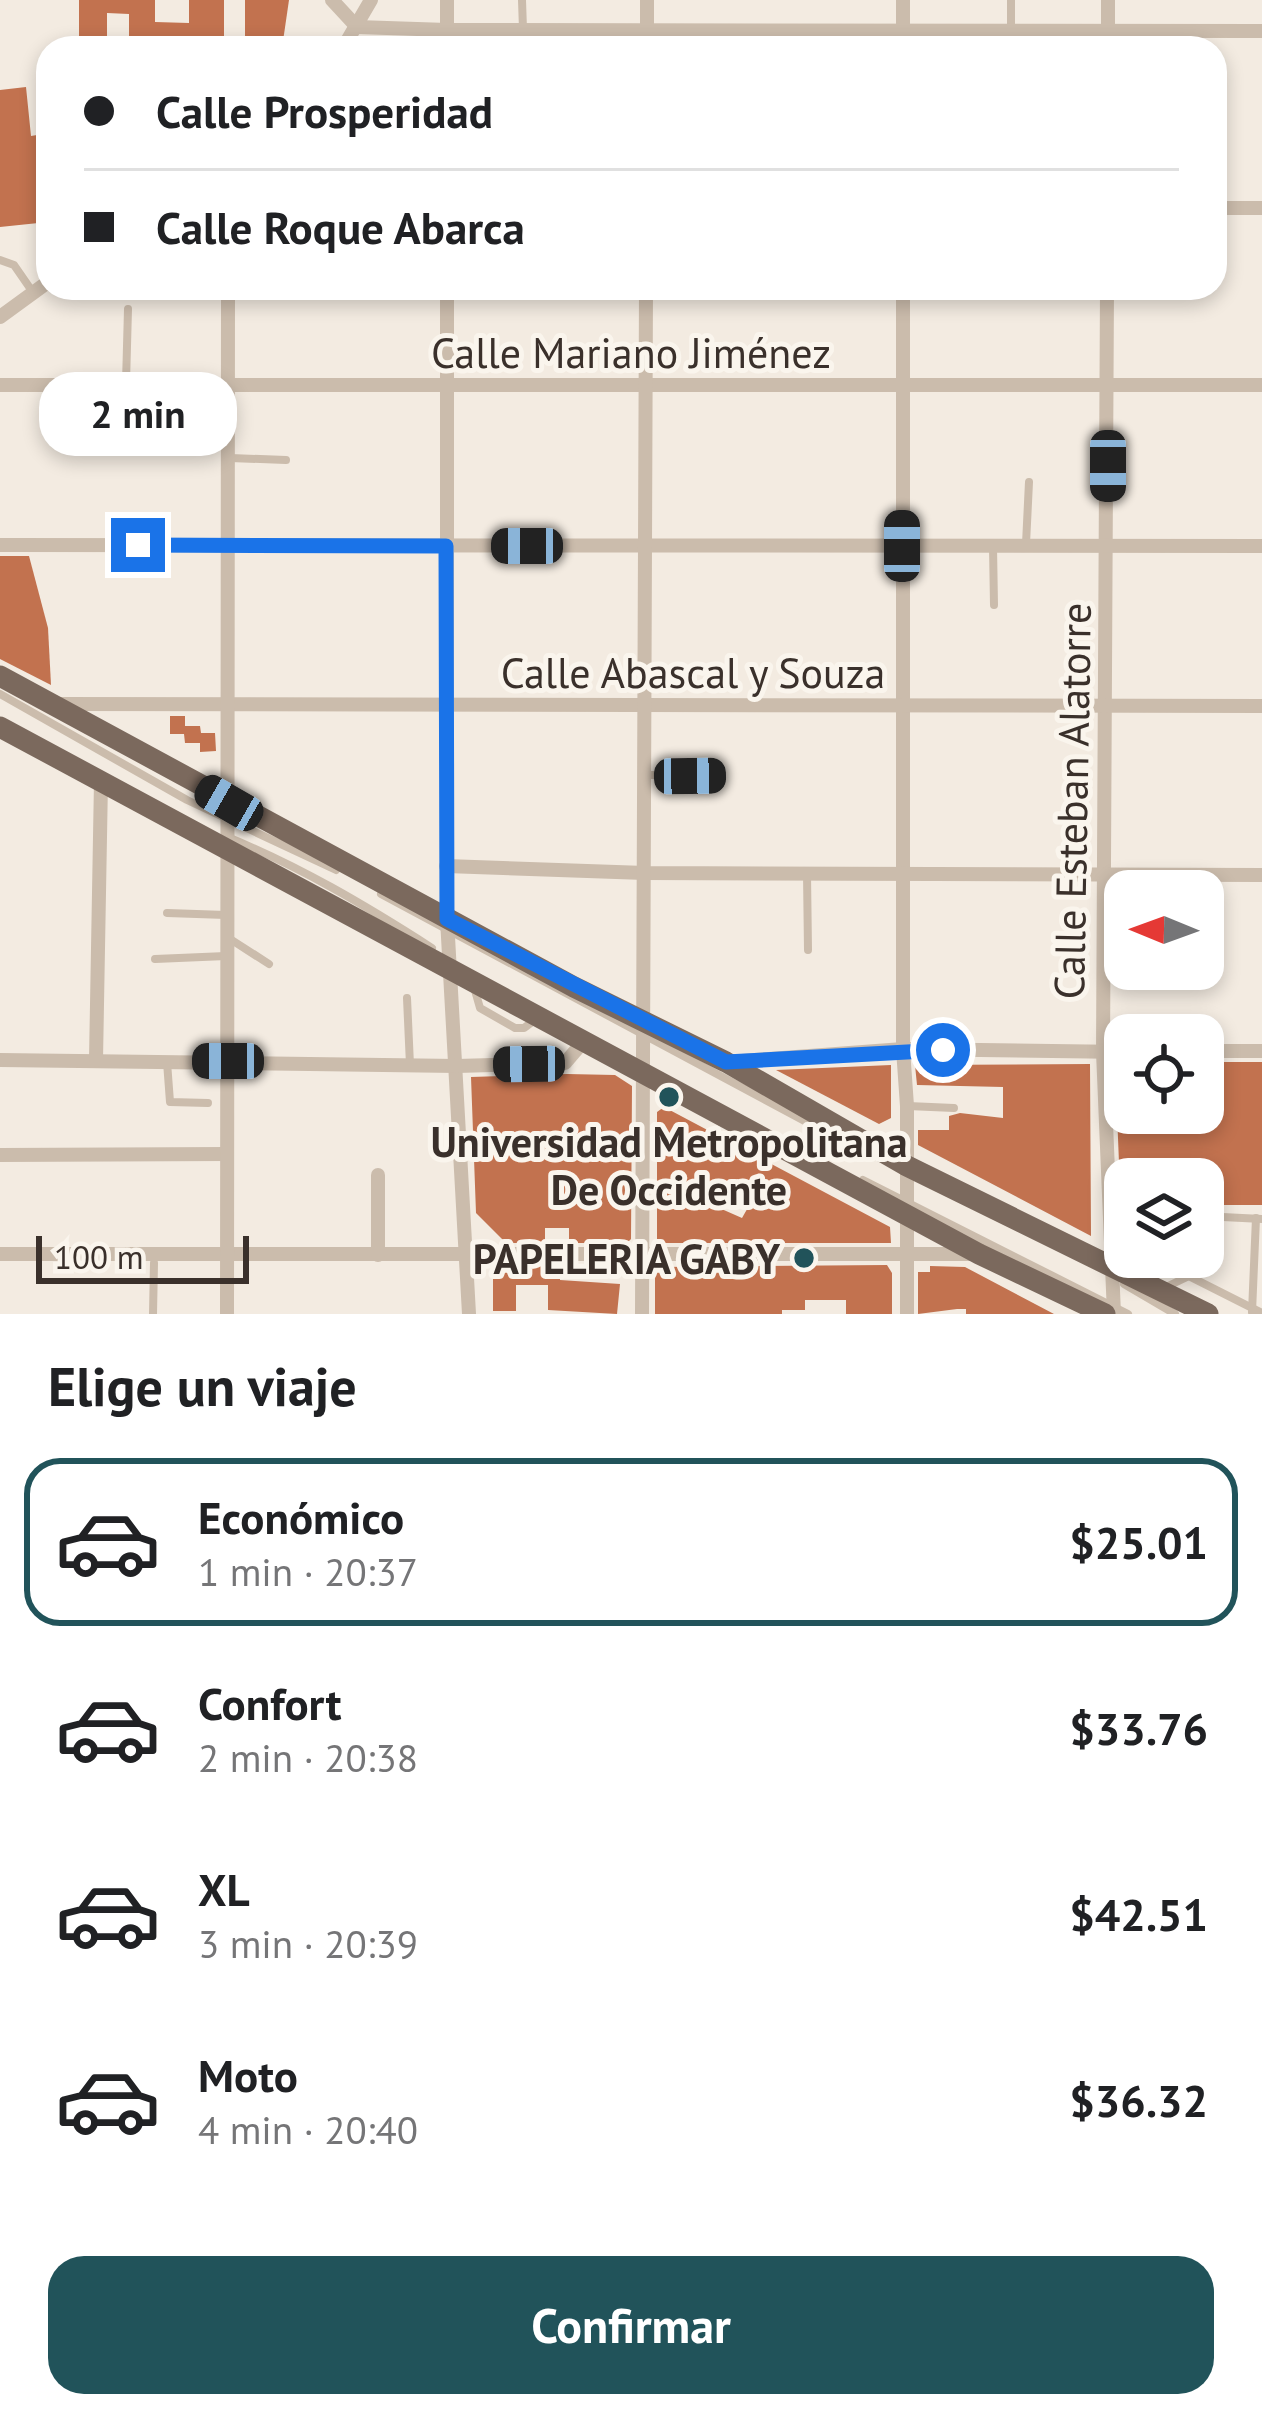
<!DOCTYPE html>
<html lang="es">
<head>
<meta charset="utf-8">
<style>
	:root { --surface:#fff; --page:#f2f2f2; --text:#202124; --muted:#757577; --line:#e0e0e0; --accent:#21535a }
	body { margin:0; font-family:"PT Sans",sans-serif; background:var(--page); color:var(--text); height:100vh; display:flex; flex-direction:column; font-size:45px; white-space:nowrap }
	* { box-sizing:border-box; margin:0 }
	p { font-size:39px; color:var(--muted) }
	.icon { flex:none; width:66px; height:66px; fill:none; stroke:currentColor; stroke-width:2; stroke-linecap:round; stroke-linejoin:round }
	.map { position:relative; height:1314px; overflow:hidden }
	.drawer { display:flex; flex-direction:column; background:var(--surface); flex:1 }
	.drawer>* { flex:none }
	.top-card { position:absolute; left:36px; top:36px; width:1191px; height:264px; border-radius:36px; box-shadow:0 6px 18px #0003; display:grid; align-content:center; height:264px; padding:0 48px; background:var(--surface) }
	.needle { width:78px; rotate:271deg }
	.controls { position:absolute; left:1104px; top:870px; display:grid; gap:24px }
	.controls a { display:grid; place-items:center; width:120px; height:120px; border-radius:24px; background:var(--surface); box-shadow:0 6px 18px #0003; font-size:60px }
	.scale { position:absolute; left:36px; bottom:30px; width:213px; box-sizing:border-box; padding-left:12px; border:6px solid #3a302b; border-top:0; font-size:33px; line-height:42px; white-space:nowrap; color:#3a302b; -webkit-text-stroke:9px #faf5ed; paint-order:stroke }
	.end { position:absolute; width:54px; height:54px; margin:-27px; border:15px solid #1a73e8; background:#fff; box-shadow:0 0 0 6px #fff }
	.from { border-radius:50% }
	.bubble { position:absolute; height:84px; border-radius:36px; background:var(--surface); box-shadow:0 6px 18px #0003; font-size:39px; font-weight:800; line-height:84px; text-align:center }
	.car { position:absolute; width:36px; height:72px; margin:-36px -18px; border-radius:15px; box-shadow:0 0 9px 3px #0007; background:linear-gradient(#222 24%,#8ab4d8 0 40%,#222 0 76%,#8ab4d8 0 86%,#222 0) }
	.top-card b { display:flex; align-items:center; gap:42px; height:114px; font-size:45px }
	.top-card b+b { border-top:3px solid var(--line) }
	.top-card i { width:30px; height:30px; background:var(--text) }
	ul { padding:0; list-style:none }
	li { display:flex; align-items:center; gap:36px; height:168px; margin:0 24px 18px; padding:0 24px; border:6px solid transparent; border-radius:36px }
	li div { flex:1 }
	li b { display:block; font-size:45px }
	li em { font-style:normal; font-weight:800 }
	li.on { border-color:var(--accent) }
	li>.icon { width:108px; height:108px; stroke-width:1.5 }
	h2 { padding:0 48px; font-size:54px; line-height:144px }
	.action { display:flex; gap:24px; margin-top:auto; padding:24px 48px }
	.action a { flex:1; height:138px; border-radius:36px; background:var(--accent); color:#fff; font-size:48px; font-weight:800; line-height:138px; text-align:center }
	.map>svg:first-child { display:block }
	.building { fill:#c2724f; fill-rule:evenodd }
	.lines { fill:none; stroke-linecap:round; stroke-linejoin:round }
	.lane { stroke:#cbbcac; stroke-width:8 }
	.street { stroke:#cbbcac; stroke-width:14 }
	.primary { stroke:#7b695d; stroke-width:21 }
	.route { stroke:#1a73e8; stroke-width:15 }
	.poi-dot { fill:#21535a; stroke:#faf5ed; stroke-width:4.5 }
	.labels { text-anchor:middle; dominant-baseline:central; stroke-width:10; stroke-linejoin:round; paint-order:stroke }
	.street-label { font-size:42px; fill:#3a302b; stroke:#faf5ed }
	.poi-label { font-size:42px; font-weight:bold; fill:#3a302b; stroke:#faf5ed }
</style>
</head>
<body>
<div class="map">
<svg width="1262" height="1314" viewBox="0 0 1262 1314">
	<rect width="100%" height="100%" fill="#f3ebe1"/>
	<g class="building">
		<path d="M79 0H155V22L189 23V0H224V48H199V41L173 40V48H129V14L107 13V48H79Z"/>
		<path d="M245 0H289L282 48H245Z"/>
		<path d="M26 87 31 136 43 134 48 154V222L0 227V90Z"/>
		<path d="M0 556H29L48 628 51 685 0 659Z"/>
		<path d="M170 716H185V726H200L201 733H215L216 751 200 752V743H185L184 734H170Z"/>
		<path d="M1203 1062H1262V1205H1203V1179H1125V1188H1120L1115 1063H1125V1113H1203Z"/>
		<path d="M1090 1064 1091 1236 918 1145V1130H949V1116L960 1113 1003 1118V1087L917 1085 915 1065Z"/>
		<path d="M891 1065V1118L879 1124 776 1070Z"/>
		<path d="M567 1074 615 1075 632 1086 631 1239 627 1243H569V1228H545V1243H506L476 1213 471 1077Z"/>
		<path d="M664 1107 890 1227 891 1243H657V1112ZM727 1182 754 1197 742 1218 717 1207Z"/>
		<path d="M887 1265 892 1273V1314H846V1300H805V1310H782V1314H655V1272L659 1267Z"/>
		<path d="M560 1266V1280L620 1284 617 1314 548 1310V1285H516V1311H493V1267Z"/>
		<path d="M930 1266 965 1267 1054 1314H966V1309H957L918 1314V1272H930Z"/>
	</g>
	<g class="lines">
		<g class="lane">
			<path d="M522 0 523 29"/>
			<path d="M1011 0V29"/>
			<path d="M0 260 14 265 32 291"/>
			<path d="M549 288V289"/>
			<path d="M126 383 128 309"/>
			<path d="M230 458 286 460"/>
			<path d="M1026 544 1029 482"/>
			<path d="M993 547 994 605"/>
			<path d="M0 694 187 800 336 870"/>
			<path d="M646 775H721"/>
			<path d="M225 836C299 866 365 905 432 948"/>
			<path d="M807 874 808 950"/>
			<path d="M381 894 870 1156"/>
			<path d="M167 913 226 915"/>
			<path d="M227 937 269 964"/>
			<path d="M155 959 226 956"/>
			<path d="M474 987 480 1008 515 1028H524L536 1019"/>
			<path d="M407 998 410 1065"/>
			<path d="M167 1062 170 1102 208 1103"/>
			<path d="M908 1106 954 1108"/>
			<path d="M863 1180 1128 1314"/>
			<path d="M1203 1216 1262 1219"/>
			<path d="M1151 1257 1262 1313"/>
			<path d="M1124 1284 1175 1314"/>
			<path d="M1164 1288 1187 1277 1190 1257"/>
			<path d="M1252 1312 1256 1218"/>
			<path d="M153 1314 154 1263"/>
		</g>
		<g class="street">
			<path d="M332 0 357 27 447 30 1262 31"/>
			<path d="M343 48 371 0"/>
			<path d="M447 48V0"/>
			<path d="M647 48V0"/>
			<path d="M903 48V0"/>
			<path d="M1108 48V0"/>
			<path d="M1215 208H1262"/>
			<path d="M447 288V919L469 1314"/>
			<path d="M903 288V1049L907 1106V1314"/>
			<path d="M1107 288 1103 1052 1114 1314"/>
			<path d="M0 317 48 282"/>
			<path d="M0 385H1262"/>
			<path d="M0 545 1262 546"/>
			<path d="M55 704 1262 706"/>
			<path d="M446 866 645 873 1262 875"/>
			<path d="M1203 1051H1262"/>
			<path d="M0 1060 457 1066 565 1063 583 1042"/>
			<path d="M96 1060 101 781"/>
			<path d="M729 1062 903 1049 1125 1052"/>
			<path d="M0 1155 227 1154"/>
			<path d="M0 1254H973"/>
			<path d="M378 1255V1175"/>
			<path d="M227 1314 228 288"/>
			<path d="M642 1314 646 288"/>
		</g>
		<g class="primary">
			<path d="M0 676 574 987 726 1062 905 1165 1208 1314"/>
			<path d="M0 727 979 1254 1105 1314"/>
		</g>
	</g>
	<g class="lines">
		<path class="route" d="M138 545 446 546 447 919 726 1062 943 1050"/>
	</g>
	<g class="poi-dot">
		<circle cx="669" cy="1097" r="12"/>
		<circle cx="804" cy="1258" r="12"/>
	</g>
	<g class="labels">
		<g class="street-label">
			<text x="631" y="352">Calle Mariano Jiménez</text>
			<text x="693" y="672">Calle Abascal y Souza</text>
			<text transform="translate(1072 801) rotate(-89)">Calle Esteban Alatorre</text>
		</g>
		<g class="poi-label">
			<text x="669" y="1141">Universidad Metropolitana<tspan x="669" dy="48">De Occidente</tspan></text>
			<text x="780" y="1258" text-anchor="end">PAPELERIA GABY</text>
		</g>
	</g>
</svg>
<div class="controls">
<a><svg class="needle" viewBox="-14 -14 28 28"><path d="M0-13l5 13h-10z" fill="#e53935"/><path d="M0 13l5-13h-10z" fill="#757577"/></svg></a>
<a><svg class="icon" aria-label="locate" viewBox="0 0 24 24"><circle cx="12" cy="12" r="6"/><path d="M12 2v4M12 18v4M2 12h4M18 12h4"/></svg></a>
<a><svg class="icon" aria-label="layers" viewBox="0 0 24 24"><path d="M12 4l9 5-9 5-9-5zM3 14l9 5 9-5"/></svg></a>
</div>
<div class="scale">100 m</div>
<i class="end from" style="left:943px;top:1050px"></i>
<i class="end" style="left:138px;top:545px"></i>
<div class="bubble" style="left:39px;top:372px;width:198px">2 min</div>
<i class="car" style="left:1108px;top:466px;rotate:180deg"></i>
<i class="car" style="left:527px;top:546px;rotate:270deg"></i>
<i class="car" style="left:902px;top:546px;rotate:0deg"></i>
<i class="car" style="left:690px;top:776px;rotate:89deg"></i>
<i class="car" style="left:229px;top:803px;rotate:300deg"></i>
<i class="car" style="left:228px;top:1061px;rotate:270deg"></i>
<i class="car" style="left:529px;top:1064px;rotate:269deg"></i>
<div class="top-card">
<b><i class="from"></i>Calle Prosperidad</b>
<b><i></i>Calle Roque Abarca</b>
</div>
</div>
<section class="drawer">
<h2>Elige un viaje</h2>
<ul>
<li class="on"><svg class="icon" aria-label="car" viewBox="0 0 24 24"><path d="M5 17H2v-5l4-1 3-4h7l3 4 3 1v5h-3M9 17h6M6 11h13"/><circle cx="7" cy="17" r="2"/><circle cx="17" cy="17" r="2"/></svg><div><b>Económico</b><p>1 min · 20:37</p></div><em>$25.01</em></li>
<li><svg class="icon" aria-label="car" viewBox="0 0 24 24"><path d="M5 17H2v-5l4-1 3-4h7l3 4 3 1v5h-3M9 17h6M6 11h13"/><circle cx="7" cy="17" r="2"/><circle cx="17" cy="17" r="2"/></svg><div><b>Confort</b><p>2 min · 20:38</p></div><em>$33.76</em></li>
<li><svg class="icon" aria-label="car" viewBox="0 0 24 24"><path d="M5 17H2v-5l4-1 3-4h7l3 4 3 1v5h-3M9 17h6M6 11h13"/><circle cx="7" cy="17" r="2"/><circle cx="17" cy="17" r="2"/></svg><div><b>XL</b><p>3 min · 20:39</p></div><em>$42.51</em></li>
<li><svg class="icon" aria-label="car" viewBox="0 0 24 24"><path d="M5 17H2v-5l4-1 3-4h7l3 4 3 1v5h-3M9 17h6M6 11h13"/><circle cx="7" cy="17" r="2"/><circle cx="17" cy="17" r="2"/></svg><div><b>Moto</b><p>4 min · 20:40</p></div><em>$36.32</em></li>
</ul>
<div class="action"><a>Confirmar</a></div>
</section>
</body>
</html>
